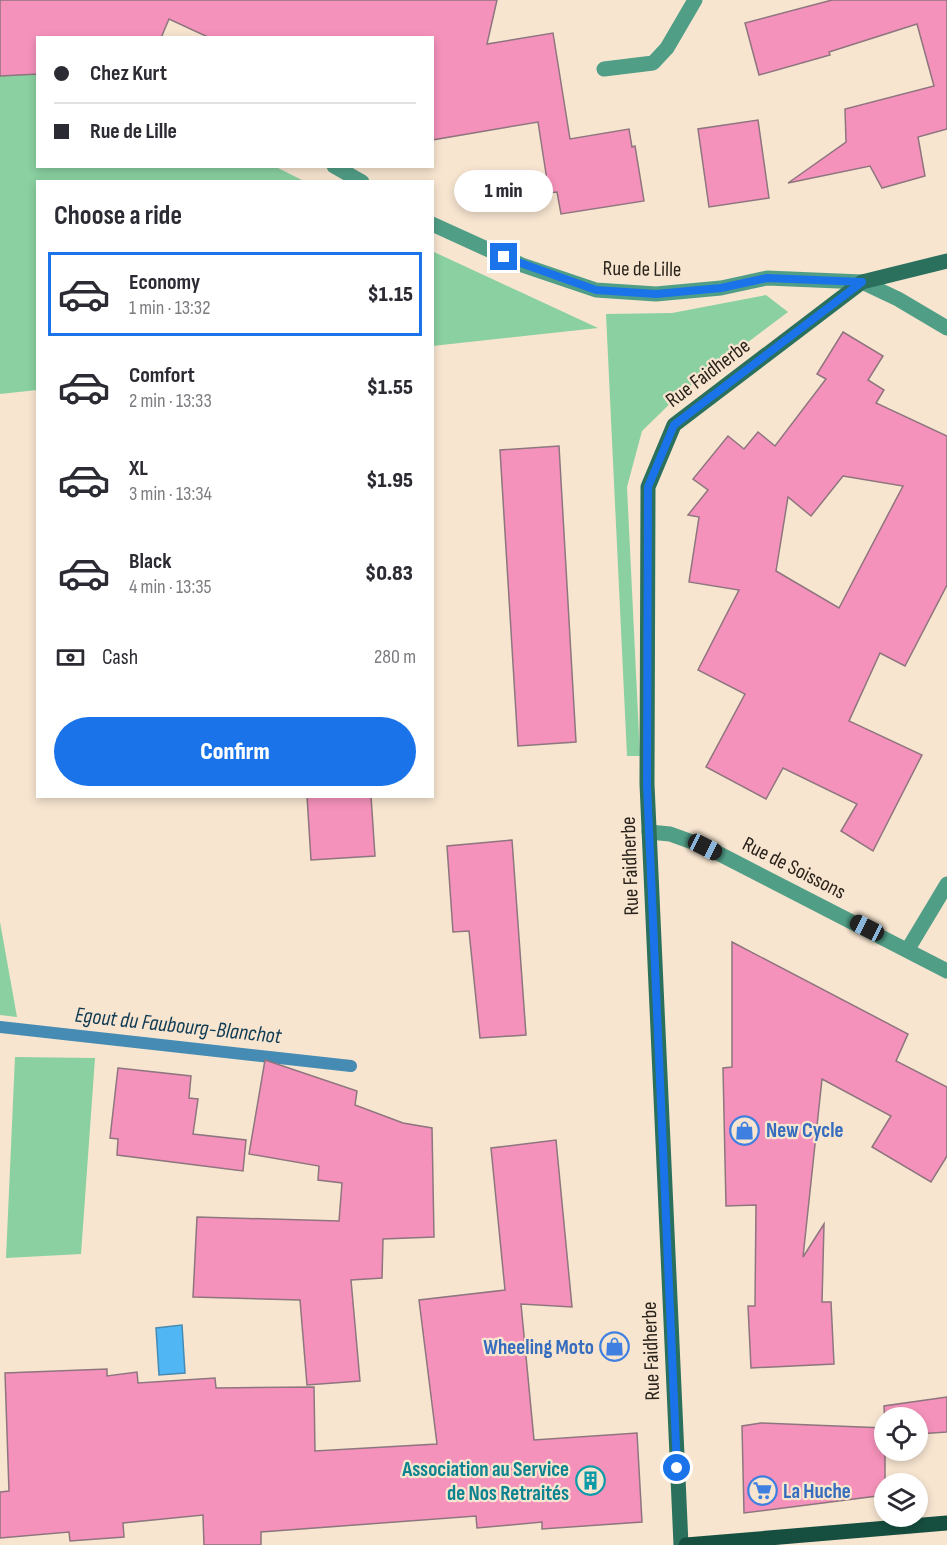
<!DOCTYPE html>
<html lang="en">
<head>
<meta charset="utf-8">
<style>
	:root { --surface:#fff; --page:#f7f7f7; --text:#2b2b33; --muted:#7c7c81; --line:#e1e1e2; --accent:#1a73e8 }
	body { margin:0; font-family:"Sofia Sans Condensed",sans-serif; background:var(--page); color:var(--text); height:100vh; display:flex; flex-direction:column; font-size:22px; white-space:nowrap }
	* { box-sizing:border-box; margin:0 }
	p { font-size:20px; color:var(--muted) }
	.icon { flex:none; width:33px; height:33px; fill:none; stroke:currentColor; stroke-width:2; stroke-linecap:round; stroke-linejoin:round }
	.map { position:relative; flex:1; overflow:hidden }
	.details { position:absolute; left:36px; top:180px; width:398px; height:618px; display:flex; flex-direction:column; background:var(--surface); border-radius:0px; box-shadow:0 3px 9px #0003 }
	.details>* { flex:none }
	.top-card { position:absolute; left:36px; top:36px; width:398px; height:132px; border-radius:0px; box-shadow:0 3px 9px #0003; display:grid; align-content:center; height:132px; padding:0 18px; background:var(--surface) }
	.controls { position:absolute; left:874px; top:1407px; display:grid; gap:12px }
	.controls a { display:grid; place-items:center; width:54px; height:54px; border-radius:50%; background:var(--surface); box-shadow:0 3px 9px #0003; font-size:30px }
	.end { position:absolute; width:27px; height:27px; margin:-14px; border:8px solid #1a73e8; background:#fff; box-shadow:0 0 0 3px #fff }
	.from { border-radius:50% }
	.bubble { position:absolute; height:42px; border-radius:21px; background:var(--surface); box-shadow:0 3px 9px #0003; font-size:20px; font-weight:800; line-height:42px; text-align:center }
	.car { position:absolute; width:18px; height:36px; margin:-18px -9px; border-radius:8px; box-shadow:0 0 4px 2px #0007; background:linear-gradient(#222 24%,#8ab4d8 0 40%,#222 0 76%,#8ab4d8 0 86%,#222 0) }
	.top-card b { display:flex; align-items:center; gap:21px; height:57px; font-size:22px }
	.top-card b+b { border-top:2px solid var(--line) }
	.top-card i { width:15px; height:15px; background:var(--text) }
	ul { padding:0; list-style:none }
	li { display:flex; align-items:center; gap:18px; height:84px; margin:0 12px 9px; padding:0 6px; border:3px solid transparent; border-radius:0px }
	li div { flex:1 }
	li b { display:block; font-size:22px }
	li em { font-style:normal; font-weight:800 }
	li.active { border-color:var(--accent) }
	li>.icon { width:54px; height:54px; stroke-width:1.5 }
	h2 { padding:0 18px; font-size:27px; line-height:72px }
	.pay { display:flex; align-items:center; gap:15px; height:66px; padding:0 18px; font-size:22px }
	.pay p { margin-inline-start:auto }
	.button { display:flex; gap:12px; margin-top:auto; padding:12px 18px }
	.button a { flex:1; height:69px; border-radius:36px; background:var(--accent); color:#fff; font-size:24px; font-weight:800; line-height:69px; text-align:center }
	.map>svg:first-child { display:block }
	.green { fill:#8ad0a1 }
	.water { fill:#51b7f4; stroke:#458bb3; stroke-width:1.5 }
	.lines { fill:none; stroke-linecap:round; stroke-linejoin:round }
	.stream { stroke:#458bb3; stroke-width:12 }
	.building { fill:#f592bb; stroke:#8e757e; stroke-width:1.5; fill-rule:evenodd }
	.lane { stroke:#519e87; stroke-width:15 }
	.street { stroke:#519e87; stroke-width:15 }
	.secondary { stroke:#2a705c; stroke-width:15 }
	.primary { stroke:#164f40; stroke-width:15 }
	.route { stroke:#1a73e8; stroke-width:8 }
	.labels { text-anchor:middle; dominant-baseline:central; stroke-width:4.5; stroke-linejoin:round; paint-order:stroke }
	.street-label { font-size:21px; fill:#2a241c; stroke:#f7e5d0 }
	.shop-label { font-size:21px; font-weight:bold; fill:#366cbe; stroke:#f7e5d0; text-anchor:start }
	.culture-label { font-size:21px; font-weight:bold; fill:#0d838f; stroke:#f7e5d0; text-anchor:end }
	.water-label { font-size:22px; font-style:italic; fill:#0e3a53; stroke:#f7e5d0 }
</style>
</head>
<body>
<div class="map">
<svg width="947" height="1545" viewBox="0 0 947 1545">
	<rect width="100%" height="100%" fill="#f7e5d0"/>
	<g class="green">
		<path d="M37 58 38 166 276 167 304 181 38 182 37 390 0 394V75Z"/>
		<path d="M432 251 434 252 598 328 432 346Z"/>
		<path d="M766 295 788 312 682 392 642 431 627 487 640 756H627L606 314 672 313Z"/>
		<path d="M0 922 17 1017 0 1015Z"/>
		<path d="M15 1057 95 1058 81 1254 6 1258Z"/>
	</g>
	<path class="water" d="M182 1325 185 1373 159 1375 156 1328Z"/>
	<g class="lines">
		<path class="stream" d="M0 1027 351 1066"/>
	</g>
	<g class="building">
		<path d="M0 0H497L487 44 553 33 570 139 629 129 632 147 635 146 644 201 561 214 557 192 549 193 538 122 432 140V38H210L169 19 161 38H38V74L0 76Z"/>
		<path d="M832 0H947V129L918 137 925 176 882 188 870 166 788 183 846 142 845 109 934 86 917 24 829 52 830 55 759 75 745 23Z"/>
		<path d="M758 120 769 198 709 207 698 129Z"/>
		<path d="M843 332 883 356 868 380 884 390 876 403 947 436V585L905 666 880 653 849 721 922 755 873 851 841 831 857 804 783 768 766 799 706 767 745 694 698 670 739 590 689 582 699 517 688 515 708 490 693 479 728 436 744 449 758 432 775 446 826 379 817 374ZM843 476 903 486 839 608 776 571 788 497 811 516Z"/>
		<path d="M559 446 576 742 518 746 500 450Z"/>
		<path d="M307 796H371L375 856 311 860Z"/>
		<path d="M512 840 526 1035 480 1038 469 931 453 932 447 846Z"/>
		<path d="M732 942 908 1034 896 1061 947 1087V1156L931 1182 872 1147 891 1116 822 1079 803 1257 824 1224 822 1302H831L834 1364 751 1368 748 1306H755L756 1205 726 1206 723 1068 732 1067Z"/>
		<path d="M265 1060 357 1091 355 1105 403 1123 432 1128 434 1237 383 1239 382 1278 351 1280 360 1381 307 1385 300 1300 193 1297 197 1217 339 1221 342 1183 318 1180 319 1166 249 1154Z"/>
		<path d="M118 1068 191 1076 189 1098 198 1099 193 1134 246 1140 243 1171 117 1155 118 1139 110 1138Z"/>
		<path d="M556 1140 572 1307 521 1304 534 1440 637 1433 642 1522 542 1529V1522L477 1528 476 1516 261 1532V1545H204L203 1515 123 1523 124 1537 70 1541 69 1532 0 1538V1492L9 1491 5 1373 107 1369V1376L137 1372 138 1383 215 1378 216 1388 314 1387 315 1451 437 1444 419 1300 505 1290 491 1148Z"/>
		<path d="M947 1397V1432L918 1434V1418H885V1426L884 1406Z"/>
		<path d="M761 1423 885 1428V1495L744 1513 742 1426Z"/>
	</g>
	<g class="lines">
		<path class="lane" d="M604 69 653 63 667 48 695 0"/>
		<g class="street">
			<path d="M334 166 362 182"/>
			<path d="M432 224 522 265 596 290 656 294 721 288 767 278 862 282 898 299 947 328"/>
			<path d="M649 832 670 834 706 847 947 971"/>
			<path d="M908 949 947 884"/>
		</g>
		<path class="secondary" d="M681 1545 647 784 648 487 674 425 862 282 947 261"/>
		<path class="primary" d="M686 1545 947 1523"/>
	</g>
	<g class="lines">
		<path class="route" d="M504 257 596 290 656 294 721 288 767 278 862 282 674 425 648 487 647 784 677 1468"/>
	</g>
	<defs>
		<symbol id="shop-ring" viewBox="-11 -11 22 22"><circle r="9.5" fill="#f7e5d0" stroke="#3f7fe0" stroke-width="1.5"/><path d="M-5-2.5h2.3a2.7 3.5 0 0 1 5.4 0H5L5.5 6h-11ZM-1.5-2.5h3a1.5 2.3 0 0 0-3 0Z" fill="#3f7fe0"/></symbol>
		<symbol id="building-ring" viewBox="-11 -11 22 22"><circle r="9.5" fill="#f7e5d0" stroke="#0f9aa8" stroke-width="1.5"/><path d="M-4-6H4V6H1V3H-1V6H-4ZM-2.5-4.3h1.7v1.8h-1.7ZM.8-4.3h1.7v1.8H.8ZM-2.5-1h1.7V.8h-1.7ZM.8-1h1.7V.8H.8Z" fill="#0f9aa8"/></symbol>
		<symbol id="supermarket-ring" viewBox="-11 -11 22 22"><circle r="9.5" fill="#f7e5d0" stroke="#3f7fe0" stroke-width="1.5"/><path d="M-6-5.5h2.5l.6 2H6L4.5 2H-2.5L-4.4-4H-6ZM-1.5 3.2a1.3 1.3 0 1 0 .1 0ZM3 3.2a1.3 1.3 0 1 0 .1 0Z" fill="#3f7fe0"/></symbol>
	</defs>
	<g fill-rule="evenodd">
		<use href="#shop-ring" x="728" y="1114" width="33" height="33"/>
		<use href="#shop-ring" x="598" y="1330" width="33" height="33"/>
		<use href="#building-ring" x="574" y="1464" width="33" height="33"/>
		<use href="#supermarket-ring" x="746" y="1474" width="33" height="33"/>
	</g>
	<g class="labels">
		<g class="street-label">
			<text transform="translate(642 269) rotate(1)">Rue de Lille</text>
			<text transform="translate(708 373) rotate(-37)">Rue Faidherbe</text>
			<text transform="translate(630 866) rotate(-92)">Rue Faidherbe</text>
			<text transform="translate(794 868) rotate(27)">Rue de Soissons</text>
			<text transform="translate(651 1351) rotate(-92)">Rue Faidherbe</text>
		</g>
		<g class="shop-label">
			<text x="766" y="1130">New Cycle</text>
			<text x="594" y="1347" text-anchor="end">Wheeling Moto</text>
			<text x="783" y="1491">La Huche</text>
		</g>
		<g class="culture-label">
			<text x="569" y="1469">Association au Service<tspan x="569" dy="24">de Nos Retraités</tspan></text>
		</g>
		<g class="water-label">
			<text transform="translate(178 1026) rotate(6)">Egout du Faubourg-Blanchot</text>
		</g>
	</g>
</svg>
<div class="controls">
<a><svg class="icon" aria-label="locate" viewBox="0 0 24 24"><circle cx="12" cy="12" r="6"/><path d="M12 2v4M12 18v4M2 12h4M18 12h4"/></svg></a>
<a><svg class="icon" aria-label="layers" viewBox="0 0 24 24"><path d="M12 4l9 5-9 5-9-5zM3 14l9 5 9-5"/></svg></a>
</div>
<i class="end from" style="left:677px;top:1468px"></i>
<i class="end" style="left:504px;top:257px"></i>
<div class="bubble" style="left:454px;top:170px;width:99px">1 min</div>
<i class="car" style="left:705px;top:847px;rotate:117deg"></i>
<i class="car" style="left:867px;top:928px;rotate:297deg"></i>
<div class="top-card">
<b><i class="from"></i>Chez Kurt</b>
<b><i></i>Rue de Lille</b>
</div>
<section class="details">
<h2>Choose a ride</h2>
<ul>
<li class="active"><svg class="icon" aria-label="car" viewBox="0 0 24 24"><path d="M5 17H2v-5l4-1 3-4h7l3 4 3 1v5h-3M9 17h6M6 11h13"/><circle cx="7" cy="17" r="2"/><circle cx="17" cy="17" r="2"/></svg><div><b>Economy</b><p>1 min · 13:32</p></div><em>$1.15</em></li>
<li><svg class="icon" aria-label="car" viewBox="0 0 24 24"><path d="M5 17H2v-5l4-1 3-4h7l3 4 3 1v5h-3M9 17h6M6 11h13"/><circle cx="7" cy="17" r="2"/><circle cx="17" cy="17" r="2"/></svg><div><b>Comfort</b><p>2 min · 13:33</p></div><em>$1.55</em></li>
<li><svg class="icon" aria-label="car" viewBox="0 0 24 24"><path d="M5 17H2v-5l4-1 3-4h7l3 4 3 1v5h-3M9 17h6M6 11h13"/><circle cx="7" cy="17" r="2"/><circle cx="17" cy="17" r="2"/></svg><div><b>XL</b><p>3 min · 13:34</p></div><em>$1.95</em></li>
<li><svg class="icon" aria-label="car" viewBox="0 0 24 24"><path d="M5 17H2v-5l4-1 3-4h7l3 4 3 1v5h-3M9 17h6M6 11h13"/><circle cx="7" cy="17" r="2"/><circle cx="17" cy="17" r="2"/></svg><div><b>Black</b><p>4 min · 13:35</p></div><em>$0.83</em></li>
</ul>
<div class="pay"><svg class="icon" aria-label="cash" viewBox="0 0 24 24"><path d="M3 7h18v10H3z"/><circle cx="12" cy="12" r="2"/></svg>Cash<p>280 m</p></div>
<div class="button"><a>Confirm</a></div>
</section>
</div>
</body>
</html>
